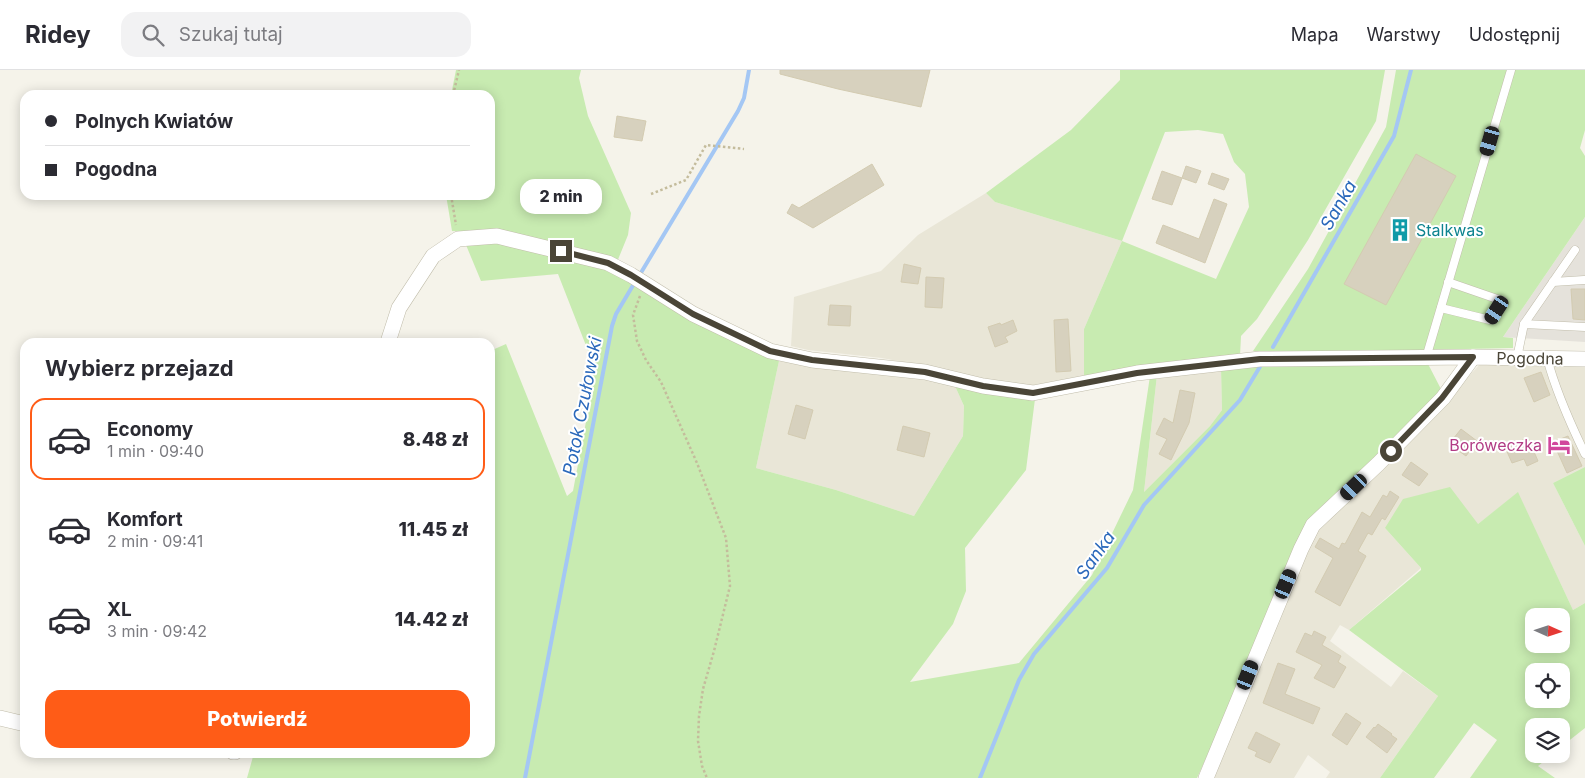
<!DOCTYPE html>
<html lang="pl">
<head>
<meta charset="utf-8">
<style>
	:root { --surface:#fff; --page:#f2f2f3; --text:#2b2b33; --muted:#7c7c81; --line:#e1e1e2; --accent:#ff5c17 }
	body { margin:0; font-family:Inter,sans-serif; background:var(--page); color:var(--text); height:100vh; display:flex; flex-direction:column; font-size:19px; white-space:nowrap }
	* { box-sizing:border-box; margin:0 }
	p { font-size:16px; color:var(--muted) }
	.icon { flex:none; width:28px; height:28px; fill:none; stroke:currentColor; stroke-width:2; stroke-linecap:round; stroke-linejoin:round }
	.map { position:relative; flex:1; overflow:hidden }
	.panel { position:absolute; left:20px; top:268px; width:475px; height:420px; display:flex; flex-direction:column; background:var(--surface); border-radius:15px; box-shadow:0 2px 12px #0003 }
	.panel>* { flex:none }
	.guide { position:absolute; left:20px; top:20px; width:475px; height:110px; border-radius:15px; box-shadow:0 2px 12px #0003; display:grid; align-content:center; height:110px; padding:0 25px; background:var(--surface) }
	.needle { width:32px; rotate:93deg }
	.fabs { position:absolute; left:1525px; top:538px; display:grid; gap:10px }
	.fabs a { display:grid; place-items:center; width:45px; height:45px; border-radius:10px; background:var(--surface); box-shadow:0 2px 12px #0003; font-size:25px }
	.end { position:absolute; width:22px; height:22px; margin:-11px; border:6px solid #4a4537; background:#fff; box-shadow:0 0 0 2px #fff }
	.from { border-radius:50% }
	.bubble { position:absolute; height:35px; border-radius:15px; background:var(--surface); box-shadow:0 2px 12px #0003; font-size:16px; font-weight:800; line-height:35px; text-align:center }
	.car { position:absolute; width:15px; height:30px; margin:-15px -8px; border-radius:6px; box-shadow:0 0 4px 1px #0007; background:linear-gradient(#222 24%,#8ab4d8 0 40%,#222 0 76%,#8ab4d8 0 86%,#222 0) }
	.guide b { display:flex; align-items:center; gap:18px; height:48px; font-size:19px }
	.guide b+b { border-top:1px solid var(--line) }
	.guide i { width:12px; height:12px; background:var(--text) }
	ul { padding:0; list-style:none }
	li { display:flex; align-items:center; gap:15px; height:82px; margin:0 10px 8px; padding:0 15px; border:2px solid transparent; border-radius:15px }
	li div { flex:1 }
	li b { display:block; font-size:19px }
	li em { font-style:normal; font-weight:800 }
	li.current { border-color:var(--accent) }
	li>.icon { width:45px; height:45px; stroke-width:1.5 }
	h2 { padding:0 25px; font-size:22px; line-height:60px }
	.cta { display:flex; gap:10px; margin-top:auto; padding:10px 25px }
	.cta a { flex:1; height:58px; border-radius:15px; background:var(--accent); color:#fff; font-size:20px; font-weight:800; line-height:58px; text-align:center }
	header { display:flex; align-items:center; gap:30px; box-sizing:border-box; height:70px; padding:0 25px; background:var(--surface); border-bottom:1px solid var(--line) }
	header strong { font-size:24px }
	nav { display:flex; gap:28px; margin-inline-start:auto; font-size:18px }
	.search { width:350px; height:45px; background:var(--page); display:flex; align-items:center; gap:12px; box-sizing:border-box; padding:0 18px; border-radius:15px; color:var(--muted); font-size:19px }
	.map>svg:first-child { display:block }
	.residential { fill:#e9e6d7 }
	.industrial { fill:#e5e2db }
	.green { fill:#c8ebb1; fill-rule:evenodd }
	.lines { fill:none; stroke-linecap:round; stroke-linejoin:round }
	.stream { stroke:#a4c7f4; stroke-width:4 }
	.building { fill:#d7d1be; stroke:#d3cbb1 }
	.lane-casing { stroke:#c1bdab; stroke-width:9 }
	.street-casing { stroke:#c1bdab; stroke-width:16 }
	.path { stroke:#c4bc9c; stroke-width:2.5; stroke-dasharray:2.5 2.5; stroke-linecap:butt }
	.lane { stroke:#fff; stroke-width:8 }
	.street { stroke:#fff; stroke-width:15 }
	.route { stroke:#4a4537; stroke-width:6 }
	.labels { text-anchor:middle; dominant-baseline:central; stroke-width:4; stroke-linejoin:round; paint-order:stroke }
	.culture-label { font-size:16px; fill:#0d838f; stroke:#fff; text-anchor:start }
	.street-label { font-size:16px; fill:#4a4537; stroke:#fff }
	.hotel-label { font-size:16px; fill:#b23c85; stroke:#fff; text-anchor:end }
	.water-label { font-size:18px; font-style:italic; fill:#2b69bb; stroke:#fff }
</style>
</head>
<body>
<header>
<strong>Ridey</strong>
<div class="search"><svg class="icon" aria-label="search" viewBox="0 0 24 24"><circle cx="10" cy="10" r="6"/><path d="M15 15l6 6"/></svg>Szukaj tutaj</div>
<nav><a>Mapa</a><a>Warstwy</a><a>Udostępnij</a></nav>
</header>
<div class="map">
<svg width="1585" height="708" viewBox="0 0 1585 708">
	<rect width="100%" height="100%" fill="#f5f3ea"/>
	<g class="residential">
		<path d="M986 123 995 132 1122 171 1084 259V306L1029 316 998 314 943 300 882 288 808 280 791 276 794 227 881 201 918 165Z"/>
		<path d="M779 291 917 305 955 316 964 336 963 366 914 446 836 420 756 398Z"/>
		<path d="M1480 294H1585V397L1553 413 1585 476V533L1573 540 1518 423 1478 454 1385 458 1421 498 1349 560 1340 555 1330 571 1391 617 1403 601 1438 626 1380 708H1326L1330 702 1308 685 1294 708H1211L1318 458 1384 399Z"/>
		<path d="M1221 298 1222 340 1210 356 1144 422 1157 305Z"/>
	</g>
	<path class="industrial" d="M1585 147V272L1503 267Z"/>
	<g class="green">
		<path d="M456 0H581L579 8 588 46 631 143 628 165 617 192 506 163 452 161 446 125H490V25H451Z"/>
		<path d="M1120 0H1385L1376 51 1308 170 1257 249 1241 266 1240 286 1084 306V259L1122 171 995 132 986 123 1071 60 1120 10ZM1198 60 1223 64 1234 92 1245 104 1249 137 1216 209 1122 171 1165 62Z"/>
		<path d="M1396 0H1585V60L1580 78 1585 86V147L1503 267 1513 268V278L1279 283 1253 281 1308 199 1386 57Z"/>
		<path d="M497 169 601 197 779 291 756 398 836 420 914 446 963 366 964 336 955 316 970 317 1012 328 1035 329 1026 400 965 478 966 521 953 554 910 612 1019 593 1092 505 1133 420 1150 306 1157 305 1144 422 1210 356 1222 340 1221 298 1256 293 1427 292 1442 321 1331 433 1222 653 1197 708H247L254 683 490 682V281L506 274 567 426 573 421 591 325 594 296 558 204 481 211 466 175Z"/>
		<path d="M1585 397V476L1553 413Z"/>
		<path d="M1450 417 1478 454 1518 422 1573 540 1585 533V658L1561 677V656H1534V684H1553L1538 696 1555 708H1470L1497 670 1474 653 1434 708H1380L1438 626 1349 560 1421 500V498L1385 458 1403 429ZM1534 546H1561V574H1534ZM1534 601H1561V629H1534Z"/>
	</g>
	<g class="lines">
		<g class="stream">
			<path d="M639 206 738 41 744 28 749 0"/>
			<path d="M1273 277 1394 66 1411 0"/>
			<path d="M525 708 612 256 616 244 635 212"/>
			<path d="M980 708 1019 610 1034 584 1107 498 1144 435 1240 330 1261 295"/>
		</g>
	</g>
	<g class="building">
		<path d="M780 0H930L921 37 838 19 780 4Z"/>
		<path d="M617 46 646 51 642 71 614 67Z"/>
		<path d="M1416 84 1456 106 1386 235 1344 214Z"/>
		<path d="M872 94 884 115 813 158 787 143 792 134 799 138Z"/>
		<path d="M1186 96 1201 101 1196 113 1182 108Z"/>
		<path d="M1162 101 1182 108 1172 135 1152 129Z"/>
		<path d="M1212 103 1229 109 1224 120 1208 114Z"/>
		<path d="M1214 129 1227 134 1205 193 1156 173 1163 155 1199 169Z"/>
		<path d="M904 194 921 198 918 214 901 212Z"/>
		<path d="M926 207 944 208 942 238 925 237Z"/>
		<path d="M1571 219H1585V250L1573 249Z"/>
		<path d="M830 235 851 236 850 256 828 255Z"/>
		<path d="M1068 249 1071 301 1056 302 1054 250Z"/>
		<path d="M1013 250 1017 261 1005 267 1008 272 995 277 988 257 1000 253 1001 255Z"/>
		<path d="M1541 302 1550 325 1534 332 1524 308Z"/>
		<path d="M1180 320 1195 323 1189 353 1171 390 1159 384 1167 369 1156 364 1164 348 1173 353Z"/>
		<path d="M796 335 813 340 805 369 788 364Z"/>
		<path d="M903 356 930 363 924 387 897 380Z"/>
		<path d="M1461 359 1477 371 1466 386 1449 374Z"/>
		<path d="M1568 366 1582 396 1567 403 1553 372Z"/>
		<path d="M1528 368 1538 391 1527 396 1524 389 1512 393 1505 377Z"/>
		<path d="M1411 392 1428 404 1419 416 1402 405Z"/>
		<path d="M1390 421 1399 427 1385 450 1382 448 1372 465 1368 463 1358 481 1366 486 1340 536 1315 522 1333 488 1315 477 1320 468 1339 479 1342 473 1345 474 1362 442 1370 447 1383 425 1387 427Z"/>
		<path d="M1314 561 1326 567 1322 575 1341 586 1338 592 1346 597 1334 618 1314 608 1322 595 1296 582 1305 563 1312 566Z"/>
		<path d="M1278 593 1295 599 1285 624 1320 638 1313 654 1263 633Z"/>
		<path d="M1346 643 1361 653 1347 675 1332 665Z"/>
		<path d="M1378 654 1392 664 1391 665 1397 669 1387 683 1366 667 1374 657 1375 658Z"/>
		<path d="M1256 662 1280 674 1270 693 1255 686 1257 682 1248 678Z"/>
	</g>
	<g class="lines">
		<defs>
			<g id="lane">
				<path d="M1553 212 1584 210"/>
				<path d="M1441 238 1490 250 1503 231 1448 212"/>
				<path d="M1524 254 1575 180"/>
				<path d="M1426 288 1511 0"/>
				<path d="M1517 288 1524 254 1585 257"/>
				<path d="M1547 288C1556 322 1570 353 1585 384"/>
			</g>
			<g id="street">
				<path d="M388 272 399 238 433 186 458 169 497 166 608 193 631 205 693 244 770 281 812 290 925 302 983 316 1033 323 1137 303 1260 289 1473 287 1585 289"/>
				<path d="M0 648 25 654"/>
				<path d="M233 682H235"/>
				<path d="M1206 708 1301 479 1313 455 1378 394 1443 328 1473 287"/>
			</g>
		</defs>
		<use href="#lane" class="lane-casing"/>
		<use href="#street" class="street-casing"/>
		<g class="path">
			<path d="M453 25 459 0"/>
			<path d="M651 124 686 110 706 75 744 79"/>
			<path d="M451 125 456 155"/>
			<path d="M640 226 633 245 637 271 646 290 661 312 697 393 726 468 730 516 714 581 703 619 699 646 698 671 702 696 707 708"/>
		</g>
		<use href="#lane" class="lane"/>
		<use href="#street" class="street"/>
	</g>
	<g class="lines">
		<path class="route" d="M561 181 608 193 631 205 693 244 770 281 812 290 925 302 983 316 1033 323 1137 303 1260 289 1473 287 1442 328 1391 381"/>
	</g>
	<defs>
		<symbol id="building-bare" viewBox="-9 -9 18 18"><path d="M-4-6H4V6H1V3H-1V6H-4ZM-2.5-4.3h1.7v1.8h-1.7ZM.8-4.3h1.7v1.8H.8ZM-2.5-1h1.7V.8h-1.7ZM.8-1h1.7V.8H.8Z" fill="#0f9aa8" stroke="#fff" stroke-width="2.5" paint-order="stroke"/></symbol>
		<symbol id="hotel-bare" viewBox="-9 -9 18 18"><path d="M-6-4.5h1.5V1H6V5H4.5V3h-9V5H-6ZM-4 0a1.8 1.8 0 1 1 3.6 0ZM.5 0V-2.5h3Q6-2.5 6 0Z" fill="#d1479c" stroke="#fff" stroke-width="2.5" paint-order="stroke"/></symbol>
	</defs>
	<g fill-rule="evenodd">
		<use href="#building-bare" x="1384" y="144" width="32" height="32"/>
		<use href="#hotel-bare" x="1543" y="359" width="32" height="32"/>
	</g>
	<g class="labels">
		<g class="culture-label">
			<text x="1416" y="160">Stalkwas</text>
		</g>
		<g class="street-label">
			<text transform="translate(1530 288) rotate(1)">Pogodna</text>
		</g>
		<g class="hotel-label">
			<text x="1542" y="375">Boróweczka</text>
		</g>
		<g class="water-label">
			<text transform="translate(1338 135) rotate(-60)">Sanka</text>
			<text transform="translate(582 336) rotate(-79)">Potok Czułowski</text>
			<text transform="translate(1095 485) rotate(-55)">Sanka</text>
		</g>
	</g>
</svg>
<div class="fabs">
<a><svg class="needle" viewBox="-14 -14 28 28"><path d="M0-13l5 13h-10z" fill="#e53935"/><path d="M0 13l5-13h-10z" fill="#7c7c81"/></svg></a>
<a><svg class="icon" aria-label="locate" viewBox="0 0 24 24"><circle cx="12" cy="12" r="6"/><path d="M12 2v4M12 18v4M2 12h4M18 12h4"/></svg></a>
<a><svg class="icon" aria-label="layers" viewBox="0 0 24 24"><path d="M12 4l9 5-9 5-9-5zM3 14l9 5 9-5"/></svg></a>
</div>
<i class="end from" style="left:1391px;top:381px"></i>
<i class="end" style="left:561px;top:181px"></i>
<div class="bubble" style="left:520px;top:109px;width:82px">2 min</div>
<i class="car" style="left:1490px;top:71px;rotate:196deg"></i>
<i class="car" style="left:1497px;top:240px;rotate:213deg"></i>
<i class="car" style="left:1354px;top:417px;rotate:226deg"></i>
<i class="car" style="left:1286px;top:514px;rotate:23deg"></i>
<i class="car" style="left:1248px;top:605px;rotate:22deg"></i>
<div class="guide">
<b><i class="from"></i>Polnych Kwiatów</b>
<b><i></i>Pogodna</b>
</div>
<section class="panel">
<h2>Wybierz przejazd</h2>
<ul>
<li class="current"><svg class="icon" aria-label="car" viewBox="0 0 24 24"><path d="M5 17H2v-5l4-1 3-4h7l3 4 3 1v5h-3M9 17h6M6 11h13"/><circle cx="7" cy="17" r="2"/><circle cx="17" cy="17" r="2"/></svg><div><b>Economy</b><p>1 min · 09:40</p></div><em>8.48 zł</em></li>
<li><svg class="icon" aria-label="car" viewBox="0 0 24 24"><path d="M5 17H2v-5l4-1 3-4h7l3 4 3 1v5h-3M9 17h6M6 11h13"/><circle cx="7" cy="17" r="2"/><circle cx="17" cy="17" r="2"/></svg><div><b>Komfort</b><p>2 min · 09:41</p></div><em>11.45 zł</em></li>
<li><svg class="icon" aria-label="car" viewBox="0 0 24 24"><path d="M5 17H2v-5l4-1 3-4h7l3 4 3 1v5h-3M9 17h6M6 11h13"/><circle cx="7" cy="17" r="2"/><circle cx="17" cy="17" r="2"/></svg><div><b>XL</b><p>3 min · 09:42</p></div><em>14.42 zł</em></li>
</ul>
<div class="cta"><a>Potwierdź</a></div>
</section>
</div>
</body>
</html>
